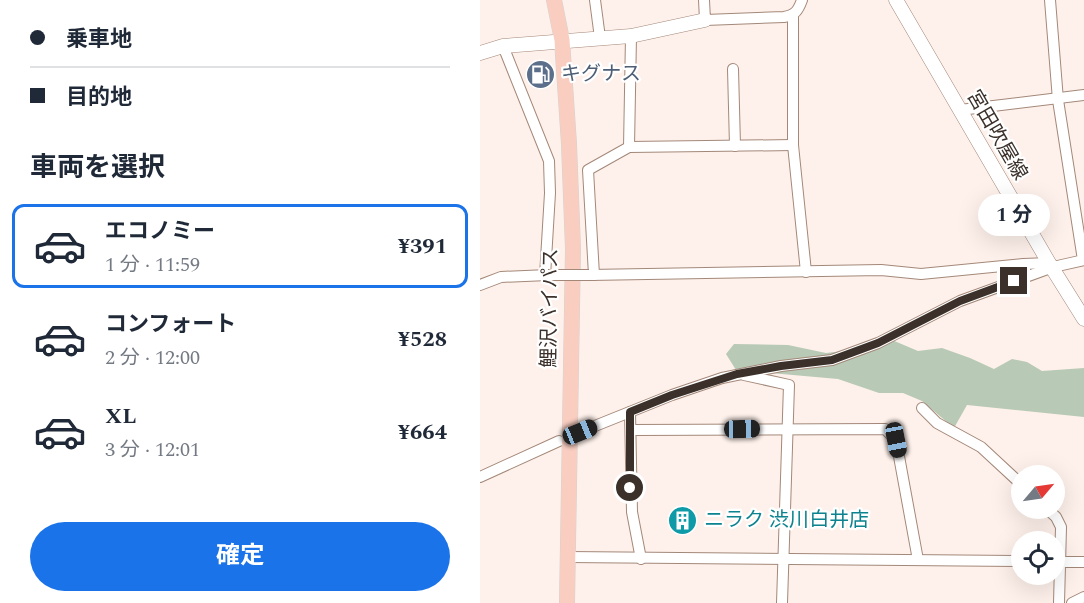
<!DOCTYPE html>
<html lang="ja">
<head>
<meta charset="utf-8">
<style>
	:root { --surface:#fff; --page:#f2f2f3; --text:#1f2937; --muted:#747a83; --line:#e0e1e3; --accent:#1a73e8 }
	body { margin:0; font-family:Spectral,"Noto Sans JP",serif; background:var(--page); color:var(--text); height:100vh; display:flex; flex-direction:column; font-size:22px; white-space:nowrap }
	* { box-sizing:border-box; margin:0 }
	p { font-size:20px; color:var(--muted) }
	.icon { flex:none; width:33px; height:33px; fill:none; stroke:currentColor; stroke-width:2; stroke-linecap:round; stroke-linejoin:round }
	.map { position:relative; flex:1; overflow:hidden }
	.details { display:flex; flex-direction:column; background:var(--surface); width:480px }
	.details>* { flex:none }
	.hud { display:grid; align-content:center; height:132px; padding:0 30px; background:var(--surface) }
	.needle { width:39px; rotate:61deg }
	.tools { position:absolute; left:531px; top:465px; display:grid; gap:12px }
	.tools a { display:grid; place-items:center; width:54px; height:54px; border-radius:50%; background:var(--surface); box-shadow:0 6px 24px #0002; font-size:30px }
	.end { position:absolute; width:27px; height:27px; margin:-14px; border:8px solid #3c312a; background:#fff; box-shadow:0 0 0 3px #fff }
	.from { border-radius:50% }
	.bubble { position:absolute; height:42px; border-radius:21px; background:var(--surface); box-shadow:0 6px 24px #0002; font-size:20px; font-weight:700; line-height:42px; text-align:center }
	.car { position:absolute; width:18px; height:36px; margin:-18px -9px; border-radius:8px; box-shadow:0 0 4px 2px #0007; background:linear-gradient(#222 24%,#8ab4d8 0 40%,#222 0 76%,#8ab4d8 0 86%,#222 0) }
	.hud b { display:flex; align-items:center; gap:21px; height:57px; font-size:22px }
	.hud b+b { border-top:2px solid var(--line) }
	.hud i { width:15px; height:15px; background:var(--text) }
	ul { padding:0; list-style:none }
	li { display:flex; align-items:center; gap:18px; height:84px; margin:0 12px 9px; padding:0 18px; border:3px solid transparent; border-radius:12px }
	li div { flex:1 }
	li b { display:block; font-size:22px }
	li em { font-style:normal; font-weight:700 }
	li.on { border-color:var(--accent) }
	li>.icon { width:54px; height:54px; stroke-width:1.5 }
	h2 { padding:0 30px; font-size:27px; line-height:72px }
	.cta { display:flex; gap:12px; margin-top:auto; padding:12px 30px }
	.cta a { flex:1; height:69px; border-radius:36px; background:var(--accent); color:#fff; font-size:24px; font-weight:700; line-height:69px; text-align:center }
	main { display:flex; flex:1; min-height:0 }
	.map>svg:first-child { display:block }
	.green { fill:#b8c9b5 }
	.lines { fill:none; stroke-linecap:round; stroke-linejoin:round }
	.street-casing { stroke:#a38879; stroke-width:12 }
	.secondary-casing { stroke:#a38879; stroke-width:15 }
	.primary-casing { stroke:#d4d2d0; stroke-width:16 }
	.street { stroke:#fff; stroke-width:10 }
	.secondary { stroke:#fff; stroke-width:14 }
	.primary { stroke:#f9cec1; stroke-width:15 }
	.street-bridge-casing { stroke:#a38879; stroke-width:12; stroke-linecap:butt }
	.street-bridge { stroke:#fff; stroke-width:10 }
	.route { stroke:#3c312a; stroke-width:8 }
	.labels { text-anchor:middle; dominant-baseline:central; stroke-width:4.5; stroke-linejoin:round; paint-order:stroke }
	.service-label { font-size:20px; fill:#4e5e75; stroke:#fff; text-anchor:start }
	.street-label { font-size:20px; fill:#3c312a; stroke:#fff }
	.culture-label { font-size:20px; fill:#0d838f; stroke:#fff; text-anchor:start }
</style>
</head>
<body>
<main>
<section class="details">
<div class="hud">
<b><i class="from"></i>乗車地</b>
<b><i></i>目的地</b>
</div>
<h2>車両を選択</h2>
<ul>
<li class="on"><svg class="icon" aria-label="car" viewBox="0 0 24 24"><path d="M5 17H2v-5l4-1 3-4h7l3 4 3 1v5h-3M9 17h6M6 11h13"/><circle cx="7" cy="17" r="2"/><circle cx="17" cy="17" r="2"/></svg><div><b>エコノミー</b><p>1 分 · 11:59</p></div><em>¥391</em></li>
<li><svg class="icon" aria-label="car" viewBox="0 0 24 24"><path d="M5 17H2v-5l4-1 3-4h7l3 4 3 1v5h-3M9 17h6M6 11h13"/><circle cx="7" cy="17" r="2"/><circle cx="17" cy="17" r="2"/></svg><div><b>コンフォート</b><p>2 分 · 12:00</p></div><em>¥528</em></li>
<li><svg class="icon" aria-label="car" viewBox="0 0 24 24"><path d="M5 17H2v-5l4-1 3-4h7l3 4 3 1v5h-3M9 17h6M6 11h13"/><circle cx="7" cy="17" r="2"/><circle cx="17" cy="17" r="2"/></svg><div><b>XL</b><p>3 分 · 12:01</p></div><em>¥664</em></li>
</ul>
<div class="cta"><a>確定</a></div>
</section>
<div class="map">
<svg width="604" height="603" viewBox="0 0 604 603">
	<rect width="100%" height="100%" fill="#fef1eb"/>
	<path class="green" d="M412 340 438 351 462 348 490 358 514 369 532 359 547 362 562 371 604 368V417L487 405 474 428 442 401 423 393H399L358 379 256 370 246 354 254 344 308 345 346 353 398 347Z"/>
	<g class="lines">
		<defs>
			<g id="street">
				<path d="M115 0 120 38"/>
				<path d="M224 0 225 20 304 17C315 15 318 11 322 0"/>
				<path d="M570 0 578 100 603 260"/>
				<path d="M313 15V145L326 272"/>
				<path d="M23 46 69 161 70 193 65 276"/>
				<path d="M253 69 255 146"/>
				<path d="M480 110 604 95"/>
				<path d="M149 147 151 36"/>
				<path d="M109 275 401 270 441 274 543 264 569 263"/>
				<path d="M114 275 108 170 149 147 313 145"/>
				<path d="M0 285 21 277 68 275"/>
				<path d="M264 375 309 385 302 603"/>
				<path d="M442 408 457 423 501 447 542 485"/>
				<path d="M150 412 152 512 161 559"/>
				<path d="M152 430 405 429 416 440 438 560"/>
				<path d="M100 432 192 395 242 378 301 366 352 360 398 343 480 301 573 267 604 260"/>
				<path d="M0 477 79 441"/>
				<path d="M566 508 576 517 581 527 579 603"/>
				<path d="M87 557 542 561"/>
				<path d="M575 562H604"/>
				<path d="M592 603 604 597"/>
			</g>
			<g id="secondary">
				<path d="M416 0 569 263 604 319"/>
				<path d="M0 53 23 46 151 36 225 20"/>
			</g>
			<path id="primary" d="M74 0 82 40 89 144 93 249 87 603"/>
		</defs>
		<use href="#street" class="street-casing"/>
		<use href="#secondary" class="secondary-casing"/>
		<use href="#primary" class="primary-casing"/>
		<use href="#street" class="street"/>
		<use href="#secondary" class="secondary"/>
		<use href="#primary" class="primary"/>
		<defs>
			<path id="street-bridge" d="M68 275H109"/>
		</defs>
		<use href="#street-bridge" class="street-bridge-casing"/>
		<use href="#street-bridge" class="street-bridge"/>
	</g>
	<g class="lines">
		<path class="route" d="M150 488V412L192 395 257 374 301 366 352 360 398 343 480 301 534 281"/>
	</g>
	<defs>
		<symbol id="fuel-disc" viewBox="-11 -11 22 22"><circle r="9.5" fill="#5c6f8a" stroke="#fff"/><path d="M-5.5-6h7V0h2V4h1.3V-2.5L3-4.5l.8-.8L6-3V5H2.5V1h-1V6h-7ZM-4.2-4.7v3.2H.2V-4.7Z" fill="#fff"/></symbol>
		<symbol id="building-disc" viewBox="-11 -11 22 22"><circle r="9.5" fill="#0f9aa8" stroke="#fff"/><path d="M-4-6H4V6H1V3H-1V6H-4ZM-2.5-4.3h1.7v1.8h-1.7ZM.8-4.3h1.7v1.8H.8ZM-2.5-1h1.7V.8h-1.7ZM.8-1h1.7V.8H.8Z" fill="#fff"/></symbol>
	</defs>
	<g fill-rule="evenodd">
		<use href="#fuel-disc" x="44" y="58" width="33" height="33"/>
		<use href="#building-disc" x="186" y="504" width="33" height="33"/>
	</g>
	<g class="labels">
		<g class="service-label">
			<text x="81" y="74">キグナス</text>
		</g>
		<g class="street-label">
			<text transform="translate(517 135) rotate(60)">宮田吹屋線</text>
			<text transform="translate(70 308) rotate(-89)">鯉沢バイパス</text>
		</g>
		<g class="culture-label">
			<text x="224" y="520">ニラク 渋川白井店</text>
		</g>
	</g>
</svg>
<div class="tools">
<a><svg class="needle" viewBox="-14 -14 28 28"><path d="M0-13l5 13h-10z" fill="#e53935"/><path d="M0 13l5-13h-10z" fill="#747a83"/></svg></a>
<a><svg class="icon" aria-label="locate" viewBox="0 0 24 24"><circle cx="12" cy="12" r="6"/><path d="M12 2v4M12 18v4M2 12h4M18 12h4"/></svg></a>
</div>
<i class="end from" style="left:150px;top:488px"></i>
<i class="end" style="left:534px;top:281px"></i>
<div class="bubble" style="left:498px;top:194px;width:72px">1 分</div>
<i class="car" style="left:262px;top:429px;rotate:89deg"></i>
<i class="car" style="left:100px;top:432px;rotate:68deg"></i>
<i class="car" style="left:416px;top:440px;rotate:169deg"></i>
</div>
</main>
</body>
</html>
